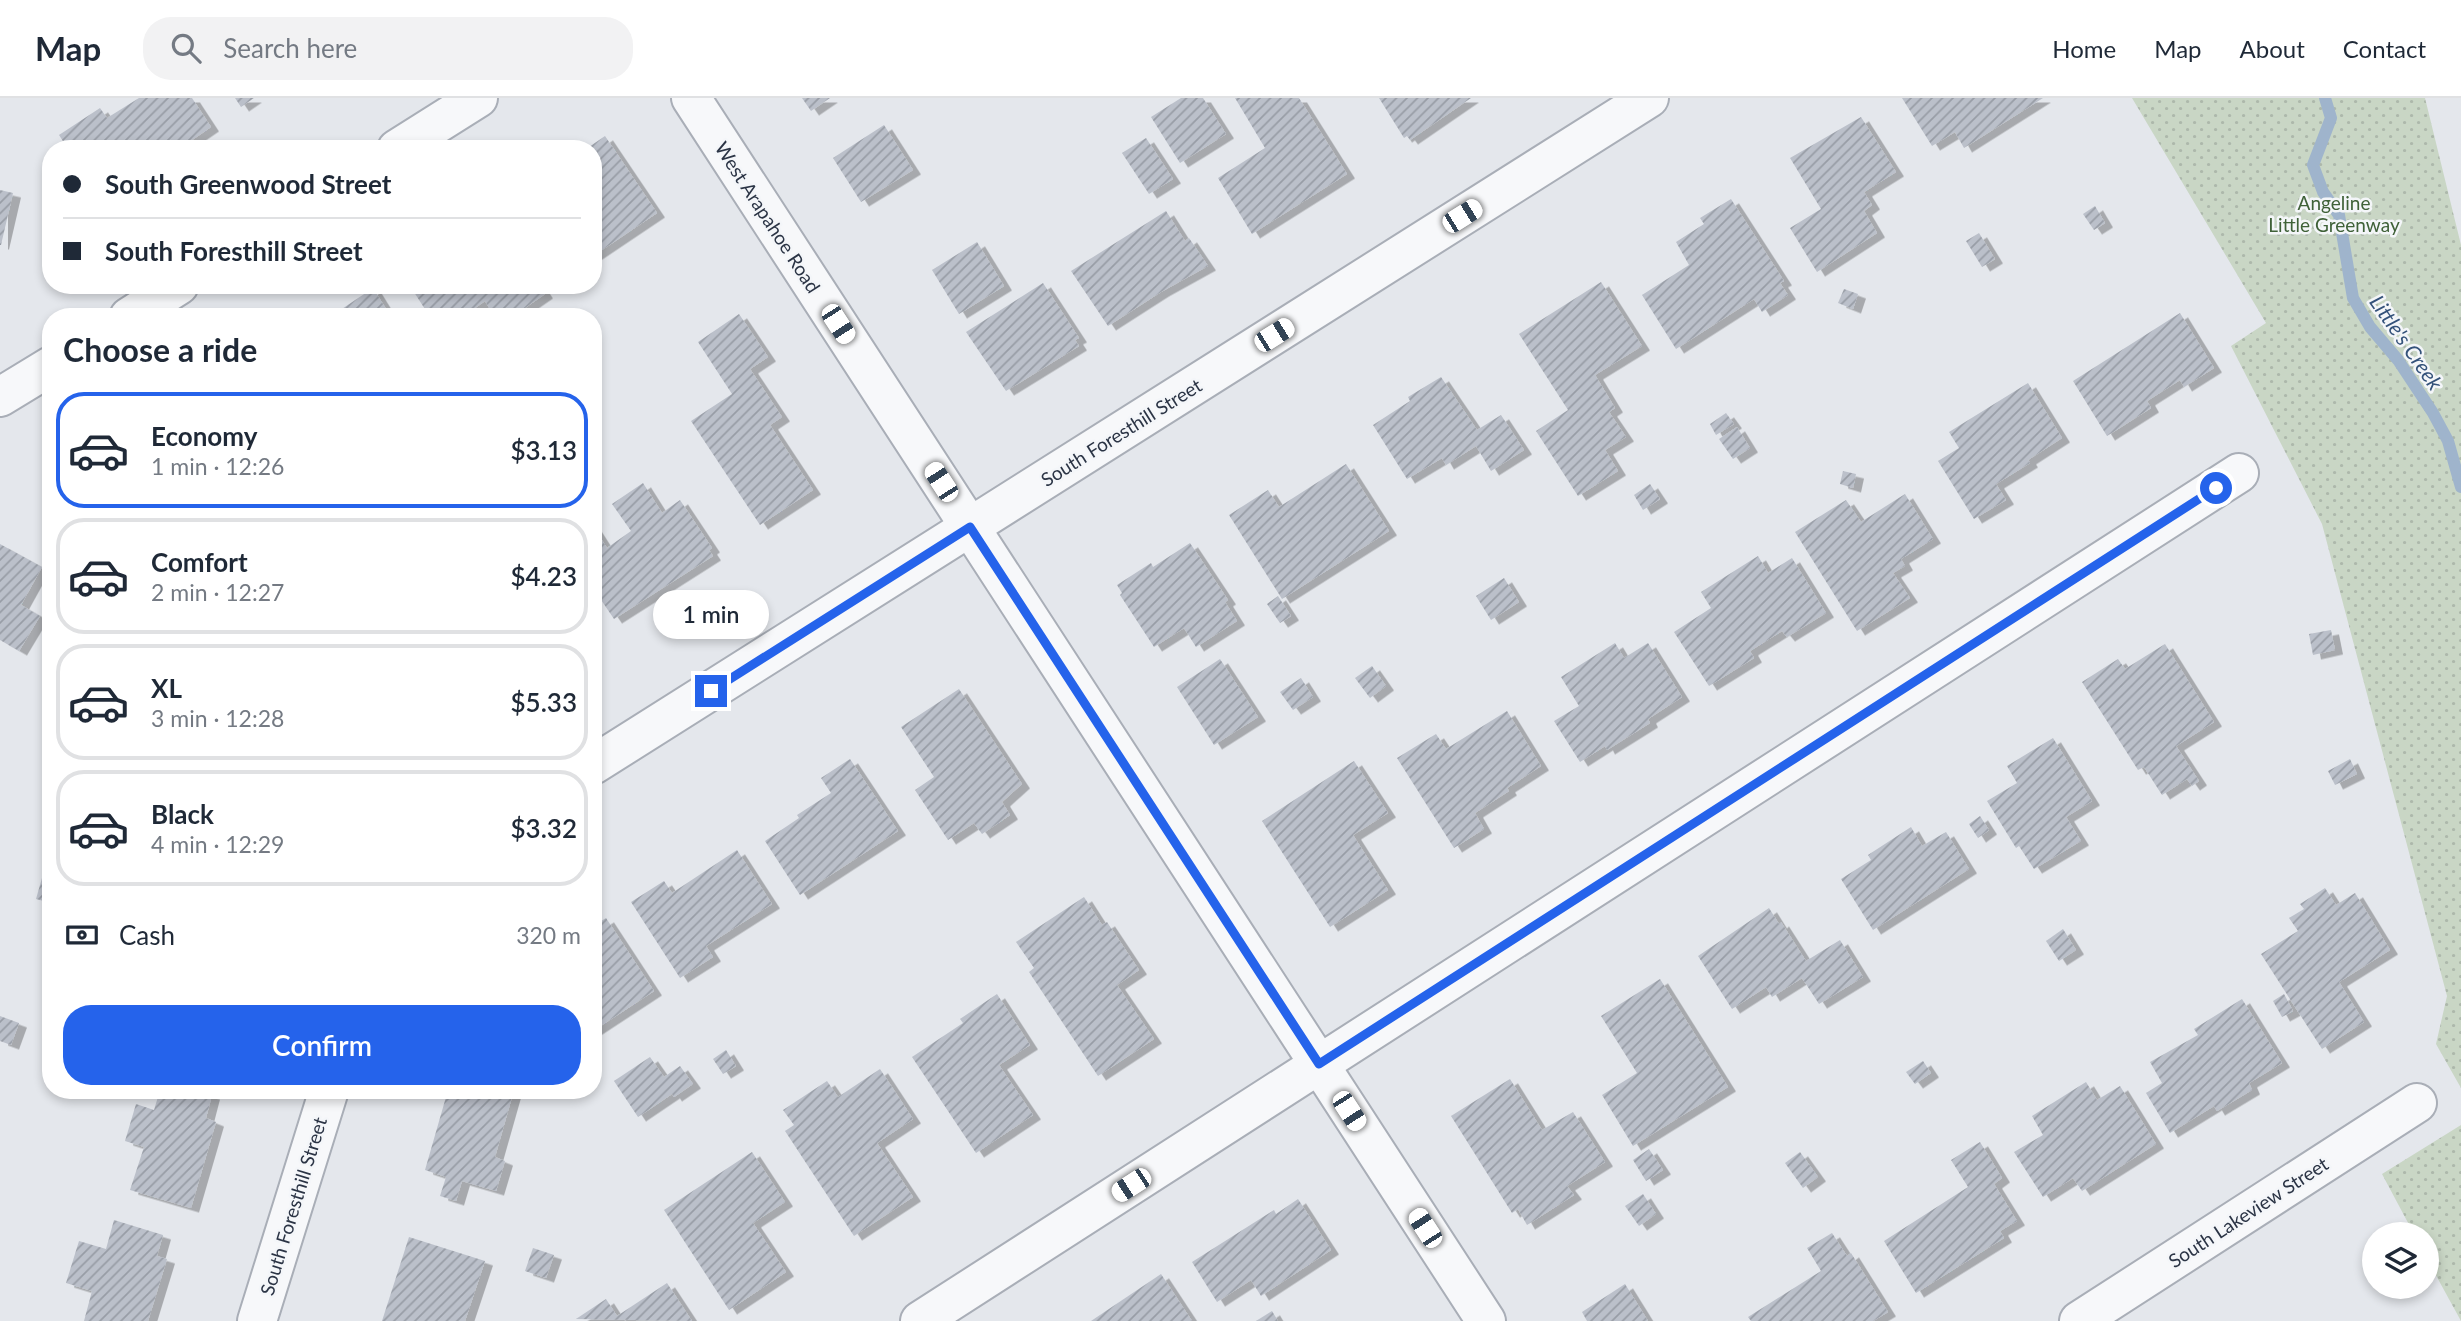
<!DOCTYPE html>
<html lang="en">
<head>
<meta charset="utf-8">
<style>
	:root { --surface:#fff; --page:#f2f2f3; --text:#1f2937; --muted:#747a83; --line:#e0e1e3; --accent:#2563eb }
	body { margin:0; font-family:Lato,sans-serif; background:var(--page); color:var(--text); height:100vh; display:flex; flex-direction:column; font-size:26px; white-space:nowrap }
	* { box-sizing:border-box; margin:0 }
	p { font-size:23px; color:var(--muted) }
	.icon { flex:none; width:38px; height:38px; fill:none; stroke:currentColor; stroke-width:2; stroke-linecap:round; stroke-linejoin:round }
	.map { position:relative; flex:1; overflow:hidden }
	.side { position:absolute; left:42px; top:210px; width:560px; height:791px; display:flex; flex-direction:column; background:var(--surface); border-radius:28px; box-shadow:0 4px 10px #0003 }
	.side>* { flex:none }
	.hud { position:absolute; left:42px; top:42px; width:560px; height:154px; border-radius:28px; box-shadow:0 4px 10px #0003; display:grid; align-content:center; height:154px; padding:0 21px; background:var(--surface) }
	.controls { position:absolute; left:2362px; top:1124px; display:grid; gap:14px }
	.controls a { display:grid; place-items:center; width:77px; height:77px; border-radius:50%; background:var(--surface); box-shadow:0 4px 10px #0003; font-size:35px }
	.end { position:absolute; width:32px; height:32px; margin:-16px; border:9px solid #2563eb; background:#fff; box-shadow:0 0 0 4px #fff }
	.from { border-radius:50% }
	.bubble { position:absolute; height:49px; border-radius:24px; background:var(--surface); box-shadow:0 4px 10px #0003; font-size:23px; font-weight:600; line-height:49px; text-align:center }
	.car { position:absolute; width:21px; height:42px; margin:-21px -10px; border-radius:9px; box-shadow:0 0 5px 2px #0007; background:linear-gradient(#fff 24%,#345 0 40%,#fff 0 76%,#345 0 86%,#fff 0) }
	.hud b { display:flex; align-items:center; gap:24px; height:66px; font-size:26px }
	.hud b+b { border-top:2px solid var(--line) }
	.hud i { width:18px; height:18px; background:var(--text) }
	ul { padding:0; list-style:none }
	li { display:flex; align-items:center; gap:21px; height:116px; margin:0 14px 10px; padding:0 7px; border:4px solid var(--line); border-radius:28px }
	li div { flex:1 }
	li b { display:block; font-size:26px }
	li em { font-style:normal; font-weight:600 }
	li.selected { border-color:var(--accent) }
	li>.icon { width:63px; height:63px; stroke-width:1.5 }
	h2 { padding:0 21px; font-size:32px; line-height:84px }
	.pay { display:flex; align-items:center; gap:18px; height:77px; padding:0 21px; font-size:26px }
	.pay p { margin-inline-start:auto }
	.button { display:flex; gap:14px; margin-top:auto; padding:14px 21px }
	.button a { flex:1; height:80px; border-radius:28px; background:var(--accent); color:#fff; font-size:28px; font-weight:600; line-height:80px; text-align:center }
	header { display:flex; align-items:center; gap:42px; box-sizing:border-box; height:98px; padding:0 35px; background:var(--surface); border-bottom:2px solid var(--line) }
	header strong { font-size:33px }
	nav { display:flex; gap:38px; margin-inline-start:auto; font-size:24px }
	.search { width:490px; height:63px; background:var(--page); display:flex; align-items:center; gap:18px; box-sizing:border-box; padding:0 24px; border-radius:28px; color:var(--muted); font-size:26px }
	.map>svg:first-child { display:block }
	.park { fill:url(#park-dots) }
	.lines { fill:none; stroke-linecap:round; stroke-linejoin:round }
	.stream { stroke:#9fb4cc; stroke-width:12 }
	.building { fill:url(#building-hatch); filter:url(#shadow) }
	.street-casing { stroke:#a9aeb7; stroke-width:42 }
	.street { stroke:#f7f8fa; stroke-width:38 }
	.route { stroke:#2563eb; stroke-width:9 }
	.labels { text-anchor:middle; dominant-baseline:central; stroke-width:5; stroke-linejoin:round; paint-order:stroke }
	.park-label { font-size:19px; fill:#3f6138; stroke:#f4f6f9 }
	.street-label { font-size:19px; fill:#2b3445; stroke:#f4f6f9 }
	.water-label { font-size:21px; font-style:italic; fill:#34527a; stroke:#f4f6f9 }
</style>
</head>
<body>
<header>
<strong>Map</strong>
<div class="search"><svg class="icon" aria-label="search" viewBox="0 0 24 24"><circle cx="10" cy="10" r="6"/><path d="M15 15l6 6"/></svg>Search here</div>
<nav><a>Home</a><a>Map</a><a>About</a><a>Contact</a></nav>
</header>
<div class="map">
<svg width="2461" height="1223" viewBox="0 0 2461 1223">
	<defs>
		<pattern id="park-dots" width="8" height="8" patternUnits="userSpaceOnUse" patternTransform="scale(1.75)"><rect width="8" height="8" fill="#c9d6c5"/><path d="M2 2h.1M6 6h.1" fill="none" stroke="#adb8ab" stroke-width="1.8" stroke-linecap="round"/></pattern>
		<pattern id="building-hatch" width="6" height="6" patternUnits="userSpaceOnUse" patternTransform="scale(1.75)"><rect width="6" height="6" fill="#bbc0ca"/><path d="M-1 1l2-2M0 6l6-6M5 7l2-2" fill="none" stroke="#989da6"/></pattern>
		<filter id="shadow"><feDropShadow dx="8" dy="4.5" stdDeviation="0" flood-color="#0004"/></filter>
	</defs>
	<rect width="100%" height="100%" fill="#e4e7ec"/>
	<g class="park">
		<path d="M2132 0H2425L2461 147V990L2436 946 2447 898 2322 426 2231 248 2266 225Z"/>
		<path d="M2461 1027V1223L2427 1161V1136H2414L2382 1076Z"/>
	</g>
	<g class="lines">
		<path class="stream" d="M2325 0 2331 20 2313 67 2323 94 2339 117 2353 200 2370 229 2398 262 2433 315 2448 343 2461 389"/>
	</g>
	<g class="building">
		<path d="M139 0H192L211 29 179 51H68L59 37 100 10 107 20Z"/>
		<path d="M235 0H254L241 9Z"/>
		<path d="M802 0H830L811 13Z"/>
		<path d="M1181 0H1203L1226 36 1180 65 1151 19Z"/>
		<path d="M1235 0H1299L1347 76 1252 136 1218 80 1265 50Z"/>
		<path d="M1379 0H1471L1410 42 1407 38 1404 40Z"/>
		<path d="M1902 0H2043L1964 50 1955 34 1932 48Z"/>
		<path d="M1861 19 1896 74 1864 94 1872 107 1864 113 1877 135 1817 174 1790 130 1821 111 1790 60Z"/>
		<path d="M884 27 913 72 861 104 833 60Z"/>
		<path d="M605 38 657 115 593 158V51H586Z"/>
		<path d="M1146 40 1173 81 1149 96 1122 55Z"/>
		<path d="M0 92 13 95 1 147H0Z"/>
		<path d="M1731 101 1784 183 1780 185 1788 197 1762 214 1754 201 1676 251 1642 197 1689 167 1676 144 1704 126 1700 120Z"/>
		<path d="M2095 108 2105 125 2094 132 2083 116Z"/>
		<path d="M1166 113 1185 143 1189 140 1208 168 1161 194 1108 228 1071 173Z"/>
		<path d="M1979 135 1995 161 1982 169 1966 143Z"/>
		<path d="M977 144 1004 188 959 216 932 172Z"/>
		<path d="M1601 184 1642 248 1595 277 1615 310 1609 314 1626 339 1605 352 1618 373 1578 398 1536 333 1568 312 1519 236Z"/>
		<path d="M1043 185 1079 240 1075 242 1079 248 1006 293 966 234Z"/>
		<path d="M418 187H539L545 196 512 219H495L485 203 462 219H430L412 191Z"/>
		<path d="M373 190 391 219H330Z"/>
		<path d="M1844 191 1858 196 1853 211 1838 205Z"/>
		<path d="M2180 215 2214 270 2184 289 2180 282 2147 303 2151 310 2107 338 2073 283Z"/>
		<path d="M739 216 768 259 750 271 782 319 770 327 813 392 760 427 691 323 732 296 698 244Z"/>
		<path d="M1441 279 1477 332 1501 317 1524 352 1491 373 1476 348 1446 367 1442 360 1407 381 1373 327 1410 303 1408 299Z"/>
		<path d="M2028 285 2062 340 2028 362 2030 365 1996 386 2006 402 1974 421 1938 363 1959 350 1949 334Z"/>
		<path d="M1726 315 1734 326 1716 337 1710 326Z"/>
		<path d="M1737 329 1750 350 1733 361 1719 341Z"/>
		<path d="M1346 366 1389 433 1282 501 1229 417 1268 392 1279 409Z"/>
		<path d="M1843 373 1856 376 1853 390 1840 386Z"/>
		<path d="M643 385 662 415 680 402 712 450 709 452 713 458 614 521 593 490V428L607 450 631 433 612 406Z"/>
		<path d="M1650 386 1660 401 1643 412 1634 397Z"/>
		<path d="M1905 396 1933 441 1901 461 1905 468 1893 475 1910 500 1857 533 1795 434 1846 402 1861 424Z"/>
		<path d="M1190 445 1228 502 1225 504 1237 523 1196 549 1184 530 1154 549 1120 497 1122 495 1117 487 1151 465 1153 469Z"/>
		<path d="M0 446 42 469 21 507 40 518 19 553 0 542Z"/>
		<path d="M1758 458 1768 475 1792 460 1826 515 1787 539 1782 533 1750 553 1754 560 1709 588 1674 534 1711 510 1701 494Z"/>
		<path d="M1504 480 1519 504 1491 522 1476 498Z"/>
		<path d="M1278 498 1291 518 1280 525 1267 506Z"/>
		<path d="M2331 532 2335 552 2313 557 2309 536Z"/>
		<path d="M1615 545 1624 560 1648 545 1682 599 1648 621 1650 625 1607 652 1605 648 1580 664 1554 623 1579 608 1561 579Z"/>
		<path d="M2165 546 2214 624 2176 648 2199 683 2192 688 2187 681 2162 697 2144 669 2138 672 2082 584 2118 561 2125 571Z"/>
		<path d="M1220 561 1258 619 1214 647 1177 589Z"/>
		<path d="M1372 568 1386 588 1370 600 1355 580Z"/>
		<path d="M1301 580 1313 599 1293 612 1280 594Z"/>
		<path d="M959 591 1022 686 1002 704 1010 717 982 736 974 725 948 742 915 692 934 679 901 629Z"/>
		<path d="M1507 613 1541 668 1507 690 1509 693 1475 715 1484 731 1454 750 1397 660 1436 636 1446 651Z"/>
		<path d="M2053 640 2092 703 2066 719 2081 743 2034 771 2019 748 2016 750 1987 703 2017 685 2007 668Z"/>
		<path d="M850 661 898 733 800 797 765 743 799 720 797 717 831 695 821 680Z"/>
		<path d="M2350 661 2357 676 2335 687 2328 673Z"/>
		<path d="M1354 663 1388 715 1353 737 1388 792 1330 829 1262 723Z"/>
		<path d="M1980 718 1989 732 1978 740 1969 726Z"/>
		<path d="M1911 729 1922 748 1946 734 1969 771 1873 832 1841 781 1871 762 1868 757Z"/>
		<path d="M737 752 772 806 706 848 713 859 680 880 631 804 664 783 672 795Z"/>
		<path d="M42 780 51 783V805L36 801Z"/>
		<path d="M2325 790 2336 807 2355 795 2390 852 2339 884 2364 924 2322 951 2261 856 2298 833 2289 820 2304 811 2300 806Z"/>
		<path d="M1084 799 1102 827 1107 824 1139 872 1117 887 1154 941 1098 978 1029 874 1034 870 1016 844Z"/>
		<path d="M1769 810 1779 826 1781 824 1806 863 1840 842 1863 879 1819 906 1802 880 1772 899 1766 889 1732 911 1698 858Z"/>
		<path d="M606 820 654 893 593 933V828Z"/>
		<path d="M2063 831 2076 852 2059 863 2046 843Z"/>
		<path d="M1660 881 1728 989 1633 1048 1602 997 1637 975 1601 918Z"/>
		<path d="M997 896 1030 947 999 967 1033 1017 976 1055 912 959 963 925 960 921Z"/>
		<path d="M2284 896 2293 913 2282 919 2273 903Z"/>
		<path d="M2242 901 2282 965 2249 985 2252 992 2217 1013 2214 1008 2170 1035 2146 995 2162 985 2150 964 2198 937 2194 931Z"/>
		<path d="M0 918 19 925 11 947 0 943Z"/>
		<path d="M726 952 736 968 723 976 713 961Z"/>
		<path d="M650 959 664 979 680 968 693 986 674 999 672 996 638 1019 614 983Z"/>
		<path d="M1923 963 1931 975 1915 986 1906 974Z"/>
		<path d="M880 971 913 1021 877 1045 913 1099 854 1138 785 1033 794 1027 783 1012 827 983 838 999Z"/>
		<path d="M1510 981 1542 1032 1573 1014 1605 1064 1567 1088 1574 1097 1527 1127 1518 1111 1512 1115 1451 1018Z"/>
		<path d="M2086 984 2097 1002 2120 988 2156 1046 2082 1093 2073 1080 2043 1099 2014 1054 2043 1037 2032 1018Z"/>
		<path d="M160 992H195L212 997 206 1020 216 1024 191 1110 130 1092 144 1049 125 1043 136 1006 154 1012Z"/>
		<path d="M448 992H514L495 1059 505 1063 496 1093 462 1083 456 1103 440 1098 446 1079 425 1072Z"/>
		<path d="M1980 1044 2002 1080 1994 1086 2017 1123 2000 1133 2004 1140 1916 1195 1884 1143 1968 1089 1951 1062Z"/>
		<path d="M1649 1051 1663 1072 1646 1083 1633 1062Z"/>
		<path d="M752 1054 785 1104 753 1125 786 1174 729 1212 664 1112Z"/>
		<path d="M1800 1054 1818 1079 1803 1090 1785 1065Z"/>
		<path d="M1643 1096 1656 1116 1639 1128 1625 1108Z"/>
		<path d="M1298 1101 1331 1152 1261 1198 1251 1182 1217 1204 1192 1164 1274 1112 1276 1116Z"/>
		<path d="M114 1122 163 1137 157 1158 167 1161 148 1223H84L92 1193 66 1185 79 1143 106 1151Z"/>
		<path d="M1832 1135 1847 1158 1851 1155 1888 1214 1873 1223H1751L1748 1219 1821 1173 1807 1150Z"/>
		<path d="M409 1139 485 1163 465 1223H382Z"/>
		<path d="M533 1150 554 1157 546 1180 525 1173Z"/>
		<path d="M1161 1176 1192 1223H1091Z"/>
		<path d="M667 1185 692 1223 576 1221 606 1201 617 1218Z"/>
		<path d="M1625 1186 1648 1223H1587L1582 1214Z"/>
		<path d="M1272 1213 1278 1223H1256Z"/>
	</g>
	<g class="lines">
		<defs>
			<g id="street">
				<path d="M691 0 1486 1223"/>
				<path d="M397 51 478 0"/>
				<path d="M129 219 179 187"/>
				<path d="M0 299 51 268"/>
				<path d="M593 667 1649 0"/>
				<path d="M257 1223 329 992"/>
				<path d="M920 1223 2239 375"/>
				<path d="M2079 1223 2417 1005"/>
			</g>
		</defs>
		<use href="#street" class="street-casing"/>
		<use href="#street" class="street"/>
	</g>
	<g class="lines">
		<path class="route" d="M711 593 970 429 1319 966 2216 390"/>
	</g>
	<g class="labels">
		<g class="park-label">
			<text x="2334" y="104">Angeline<tspan x="2334" dy="22">Little Greenway</tspan></text>
		</g>
		<g class="street-label">
			<text transform="translate(768 119) rotate(57)">West Arapahoe Road</text>
			<text transform="translate(1121 334) rotate(-32)">South Foresthill Street</text>
			<text transform="translate(293 1108) rotate(-73)">South Foresthill Street</text>
			<text transform="translate(2248 1114) rotate(-33)">South Lakeview Street</text>
		</g>
		<g class="water-label">
			<text transform="translate(2407 244) rotate(55)">Little's Creek</text>
		</g>
	</g>
</svg>
<div class="controls">
<a><svg class="icon" aria-label="layers" viewBox="0 0 24 24"><path d="M12 4l9 5-9 5-9-5zM3 14l9 5 9-5"/></svg></a>
</div>
<i class="end from" style="left:2216px;top:390px"></i>
<i class="end" style="left:711px;top:593px"></i>
<div class="bubble" style="left:653px;top:492px;width:116px">1 min</div>
<i class="car" style="left:1462px;top:118px;rotate:58deg"></i>
<i class="car" style="left:838px;top:226px;rotate:147deg"></i>
<i class="car" style="left:1274px;top:237px;rotate:58deg"></i>
<i class="car" style="left:941px;top:384px;rotate:327deg"></i>
<i class="car" style="left:1349px;top:1013px;rotate:147deg"></i>
<i class="car" style="left:1131px;top:1087px;rotate:237deg"></i>
<i class="car" style="left:1425px;top:1130px;rotate:327deg"></i>
<div class="hud">
<b><i class="from"></i>South Greenwood Street</b>
<b><i></i>South Foresthill Street</b>
</div>
<section class="side">
<h2>Choose a ride</h2>
<ul>
<li class="selected"><svg class="icon" aria-label="car" viewBox="0 0 24 24"><path d="M5 17H2v-5l4-1 3-4h7l3 4 3 1v5h-3M9 17h6M6 11h13"/><circle cx="7" cy="17" r="2"/><circle cx="17" cy="17" r="2"/></svg><div><b>Economy</b><p>1 min · 12:26</p></div><em>$3.13</em></li>
<li><svg class="icon" aria-label="car" viewBox="0 0 24 24"><path d="M5 17H2v-5l4-1 3-4h7l3 4 3 1v5h-3M9 17h6M6 11h13"/><circle cx="7" cy="17" r="2"/><circle cx="17" cy="17" r="2"/></svg><div><b>Comfort</b><p>2 min · 12:27</p></div><em>$4.23</em></li>
<li><svg class="icon" aria-label="car" viewBox="0 0 24 24"><path d="M5 17H2v-5l4-1 3-4h7l3 4 3 1v5h-3M9 17h6M6 11h13"/><circle cx="7" cy="17" r="2"/><circle cx="17" cy="17" r="2"/></svg><div><b>XL</b><p>3 min · 12:28</p></div><em>$5.33</em></li>
<li><svg class="icon" aria-label="car" viewBox="0 0 24 24"><path d="M5 17H2v-5l4-1 3-4h7l3 4 3 1v5h-3M9 17h6M6 11h13"/><circle cx="7" cy="17" r="2"/><circle cx="17" cy="17" r="2"/></svg><div><b>Black</b><p>4 min · 12:29</p></div><em>$3.32</em></li>
</ul>
<div class="pay"><svg class="icon" aria-label="cash" viewBox="0 0 24 24"><path d="M3 7h18v10H3z"/><circle cx="12" cy="12" r="2"/></svg>Cash<p>320 m</p></div>
<div class="button"><a>Confirm</a></div>
</section>
</div>
</body>
</html>
